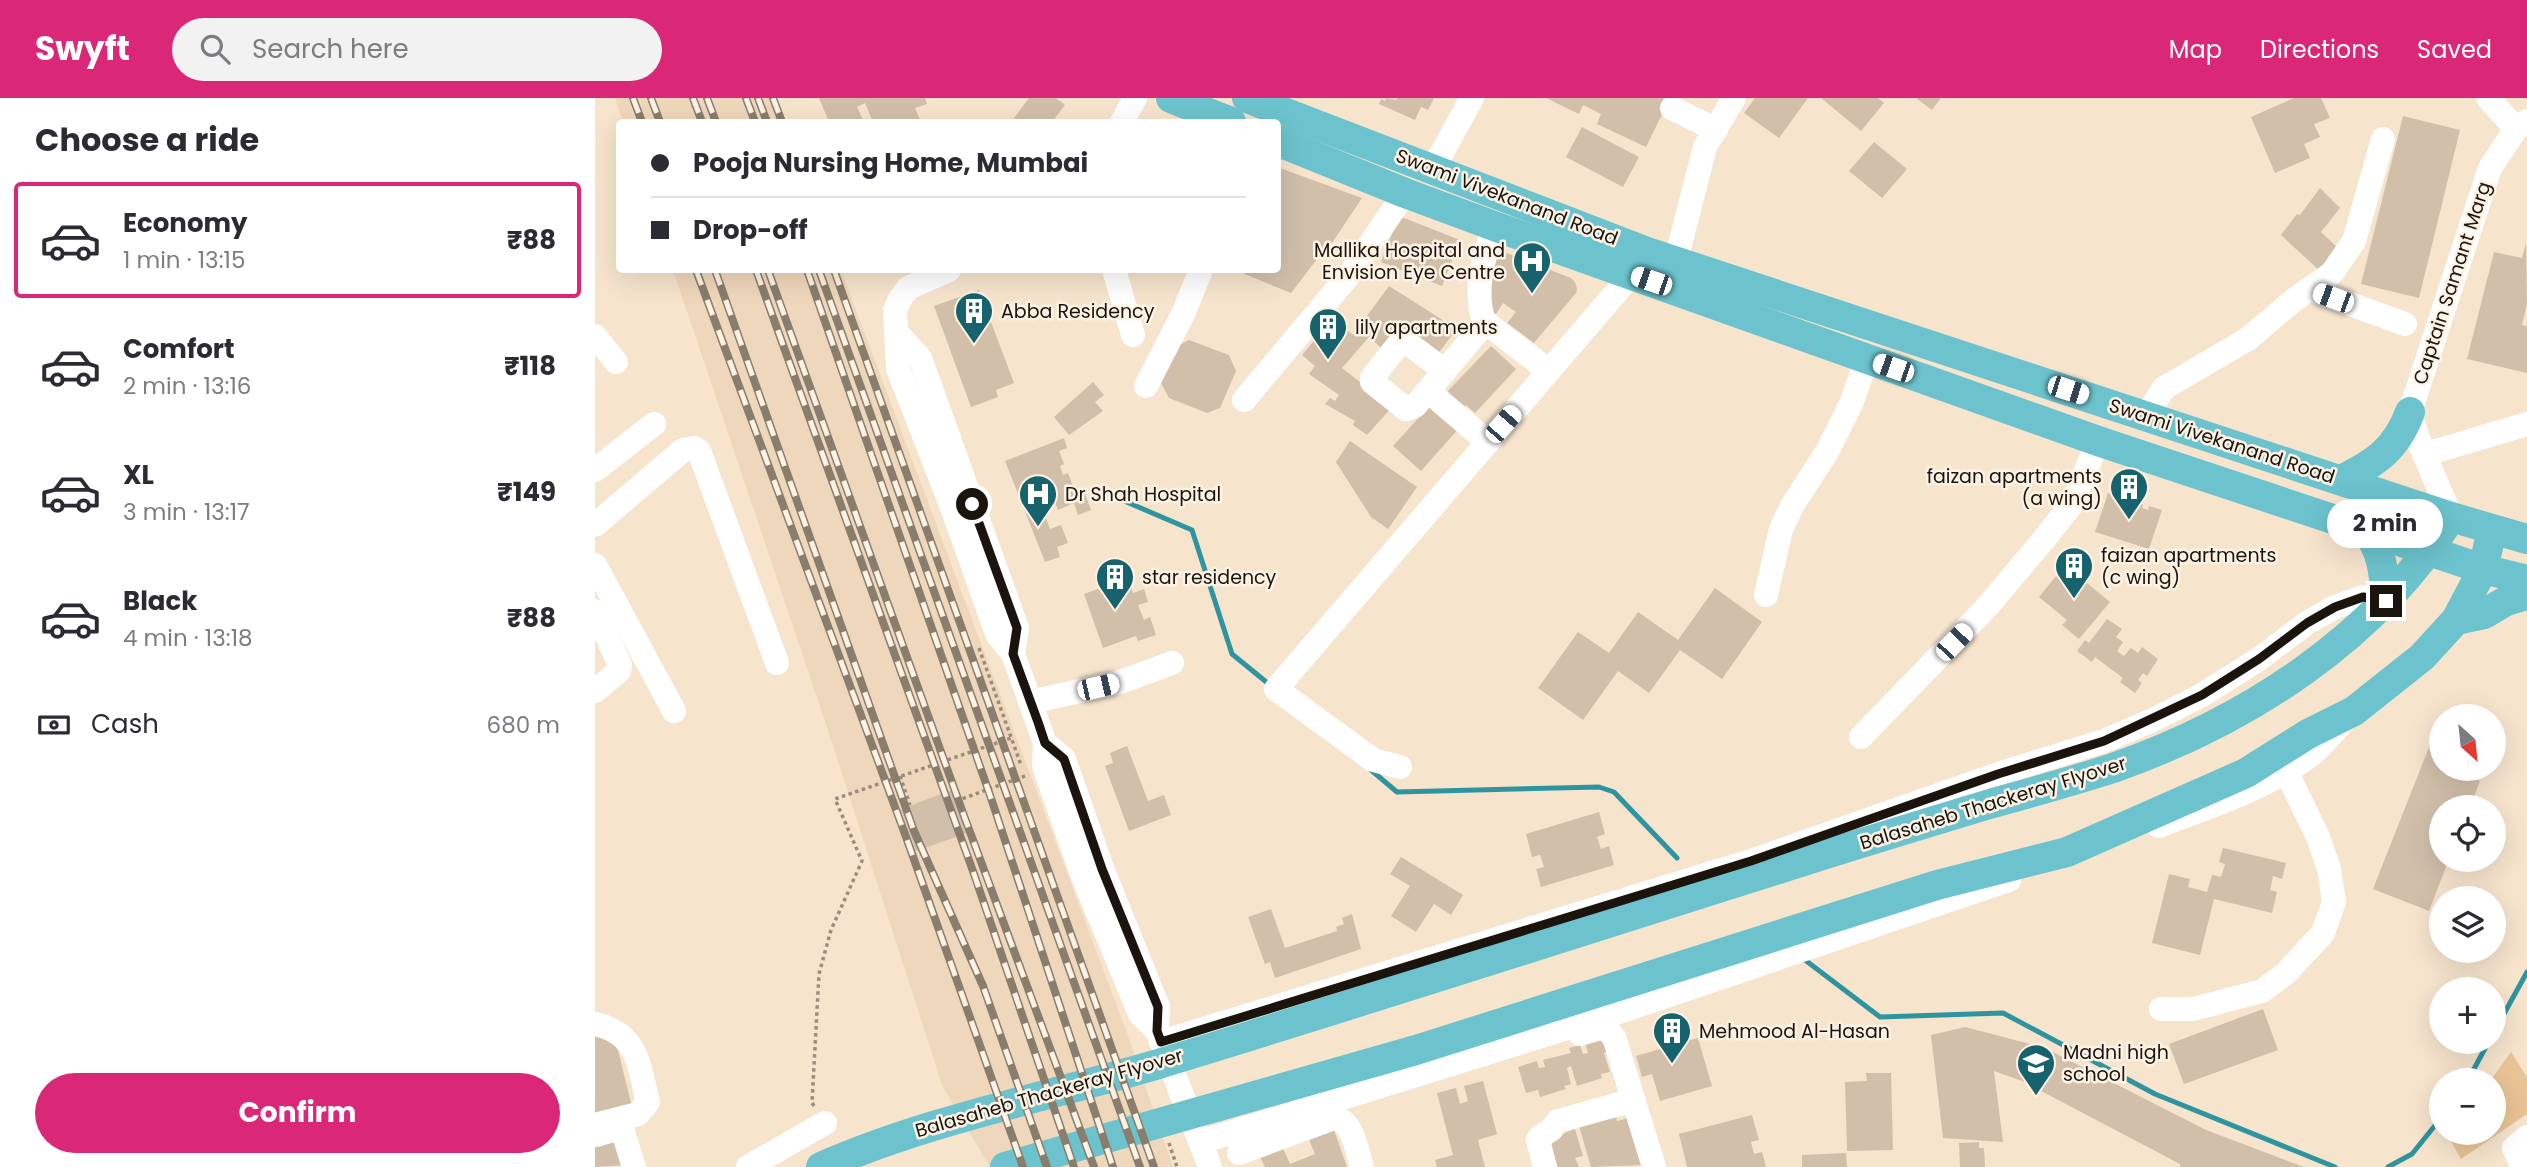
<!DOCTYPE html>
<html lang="en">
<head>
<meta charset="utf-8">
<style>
	:root { --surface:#fff; --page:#f2f2f3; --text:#2b2b33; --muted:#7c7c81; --line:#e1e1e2; --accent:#db2777 }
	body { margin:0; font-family:Poppins,sans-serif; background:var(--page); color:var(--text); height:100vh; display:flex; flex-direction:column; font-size:26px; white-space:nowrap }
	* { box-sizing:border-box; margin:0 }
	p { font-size:23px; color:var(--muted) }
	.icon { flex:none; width:38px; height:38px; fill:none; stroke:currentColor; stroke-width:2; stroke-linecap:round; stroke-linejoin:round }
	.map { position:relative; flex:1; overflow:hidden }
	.sheet { display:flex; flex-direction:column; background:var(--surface); width:595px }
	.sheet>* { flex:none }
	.top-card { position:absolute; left:21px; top:21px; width:665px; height:154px; border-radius:7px; box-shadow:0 7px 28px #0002; display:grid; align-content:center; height:154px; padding:0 35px; background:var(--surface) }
	.needle { width:46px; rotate:153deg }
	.fabs { position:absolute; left:1834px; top:606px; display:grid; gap:14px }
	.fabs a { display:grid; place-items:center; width:77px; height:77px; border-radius:50%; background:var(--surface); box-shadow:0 7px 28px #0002; font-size:35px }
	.end { position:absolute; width:32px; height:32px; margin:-16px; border:9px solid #1a140c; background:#fff; box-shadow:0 0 0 4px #fff }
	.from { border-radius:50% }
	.bubble { position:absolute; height:49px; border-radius:24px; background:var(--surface); box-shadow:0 7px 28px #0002; font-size:23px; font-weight:700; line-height:49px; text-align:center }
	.car { position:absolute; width:21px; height:42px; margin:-21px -10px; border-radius:9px; box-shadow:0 0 5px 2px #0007; background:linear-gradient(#fff 24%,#345 0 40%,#fff 0 76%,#345 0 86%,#fff 0) }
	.top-card b { display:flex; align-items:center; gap:24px; height:66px; font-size:26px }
	.top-card b+b { border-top:2px solid var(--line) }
	.top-card i { width:18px; height:18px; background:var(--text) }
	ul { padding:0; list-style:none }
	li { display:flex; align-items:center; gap:21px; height:116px; margin:0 14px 10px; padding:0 21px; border:4px solid transparent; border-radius:7px }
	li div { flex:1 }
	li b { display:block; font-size:26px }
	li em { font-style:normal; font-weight:700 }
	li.on { border-color:var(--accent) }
	li>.icon { width:63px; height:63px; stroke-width:1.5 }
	h2 { padding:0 35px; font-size:32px; line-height:84px }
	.pay { display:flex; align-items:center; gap:18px; height:77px; padding:0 35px; font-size:26px }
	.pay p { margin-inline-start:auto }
	.cta { display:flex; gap:14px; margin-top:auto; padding:14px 35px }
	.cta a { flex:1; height:80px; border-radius:42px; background:var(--accent); color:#fff; font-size:28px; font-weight:700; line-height:80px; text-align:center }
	header { display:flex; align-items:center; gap:42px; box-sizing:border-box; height:98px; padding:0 35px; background:var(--accent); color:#fff }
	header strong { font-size:33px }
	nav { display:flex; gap:38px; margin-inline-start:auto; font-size:24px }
	.search { width:490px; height:63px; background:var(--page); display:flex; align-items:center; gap:18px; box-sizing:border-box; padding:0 24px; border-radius:38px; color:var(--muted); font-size:26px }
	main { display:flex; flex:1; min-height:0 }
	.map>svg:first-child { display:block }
	.built { fill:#efd7bb }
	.green { fill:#e8c395 }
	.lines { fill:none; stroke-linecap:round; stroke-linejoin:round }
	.stream { stroke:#2e949f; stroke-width:5 }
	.building { fill:#d1bfaa }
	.path { stroke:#9a8d7d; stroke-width:3.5; stroke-dasharray:3.5 3.5; stroke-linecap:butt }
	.minor { stroke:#fff; stroke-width:24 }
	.major { stroke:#6cc3cd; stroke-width:30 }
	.rail-casing { stroke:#897d6d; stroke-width:8 }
	.rail { stroke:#fef2e5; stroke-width:5; stroke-dasharray:16; stroke-linecap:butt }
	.route { stroke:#1a140c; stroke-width:9 }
	.labels { text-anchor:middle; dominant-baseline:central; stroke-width:5; stroke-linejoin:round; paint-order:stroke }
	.street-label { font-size:19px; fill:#1a140c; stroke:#fef2e5 }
	.poi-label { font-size:19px; fill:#1a140c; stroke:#fef2e5; text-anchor:start }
</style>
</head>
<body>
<header>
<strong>Swyft</strong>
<div class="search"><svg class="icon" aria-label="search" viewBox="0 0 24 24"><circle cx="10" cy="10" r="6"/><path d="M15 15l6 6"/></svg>Search here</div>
<nav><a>Map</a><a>Directions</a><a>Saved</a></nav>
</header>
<main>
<section class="sheet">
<h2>Choose a ride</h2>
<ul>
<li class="on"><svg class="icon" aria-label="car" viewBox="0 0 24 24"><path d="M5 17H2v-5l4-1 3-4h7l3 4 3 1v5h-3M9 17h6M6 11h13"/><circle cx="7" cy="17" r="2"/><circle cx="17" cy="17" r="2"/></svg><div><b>Economy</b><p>1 min · 13:15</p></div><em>₹88</em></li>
<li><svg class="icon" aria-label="car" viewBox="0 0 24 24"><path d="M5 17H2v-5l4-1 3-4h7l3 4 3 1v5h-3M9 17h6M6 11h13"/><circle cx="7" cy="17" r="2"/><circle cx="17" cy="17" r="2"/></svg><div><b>Comfort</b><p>2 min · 13:16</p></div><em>₹118</em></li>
<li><svg class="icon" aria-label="car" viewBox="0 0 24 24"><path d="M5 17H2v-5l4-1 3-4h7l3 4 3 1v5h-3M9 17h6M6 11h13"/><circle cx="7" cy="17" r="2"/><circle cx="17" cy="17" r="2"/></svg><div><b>XL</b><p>3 min · 13:17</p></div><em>₹149</em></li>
<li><svg class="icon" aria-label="car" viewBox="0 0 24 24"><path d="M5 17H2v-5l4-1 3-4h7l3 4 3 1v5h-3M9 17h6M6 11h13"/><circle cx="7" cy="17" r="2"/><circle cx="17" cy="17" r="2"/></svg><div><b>Black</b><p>4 min · 13:18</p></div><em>₹88</em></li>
</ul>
<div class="pay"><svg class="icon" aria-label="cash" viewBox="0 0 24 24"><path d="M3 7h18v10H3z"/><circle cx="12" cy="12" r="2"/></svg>Cash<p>680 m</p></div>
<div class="cta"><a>Confirm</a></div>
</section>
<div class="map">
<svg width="1932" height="1069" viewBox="0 0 1932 1069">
	<rect width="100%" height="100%" fill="#f6e4cd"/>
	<g class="built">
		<path d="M20 0H181L190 24H28Z"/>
		<path d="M78 172H246L531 932 578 1069H395L347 987 233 632Z"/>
	</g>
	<path class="green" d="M1916 954 1932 979V1016L1866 1061 1854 1040 1858 1034H1899V982H1896Z"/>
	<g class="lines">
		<g class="stream">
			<path d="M527 402 597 432 637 556 675 587"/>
			<path d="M776 672 802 694 1004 689 1019 694 1082 760"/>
			<path d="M1210 862 1285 919 1408 915 1560 996 1740 1069"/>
			<path d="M1899 934 1932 874"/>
			<path d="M1873 982 1894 943"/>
			<path d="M1793 1069 1817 1056 1846 1020"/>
		</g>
	</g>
	<g class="building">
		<path d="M224 0H330L332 6 320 10 326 24H278L270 5 262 9 269 24H234Z"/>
		<path d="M434 0H461L470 7 457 24H416Z"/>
		<path d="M791 0 801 2 802 0H839L833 12 826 9 820 22 784 6 786 1 790 3Z"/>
		<path d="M951 0H1075L1051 49 1002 26 1006 16 988 7 984 16Z"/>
		<path d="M1160 0H1213L1184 40 1149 15Z"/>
		<path d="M1226 0H1283L1289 5 1266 33Z"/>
		<path d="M1321 0H1346L1337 12Z"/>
		<path d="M1699 0H1726L1735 20 1719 26 1725 39 1709 46 1715 60 1680 75 1656 19Z"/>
		<path d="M1808 18 1865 32 1824 200 1766 186Z"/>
		<path d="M987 29 1044 59 1028 89 971 59Z"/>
		<path d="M1279 44 1312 71 1287 100 1254 73Z"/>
		<path d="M682 69 767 100 729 157 722 161 696 195 640 172H682Z"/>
		<path d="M1725 90 1745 110 1726 134 1745 152 1727 175 1686 137 1702 116 1705 117Z"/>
		<path d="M804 118 865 142 847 188 786 164Z"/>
		<path d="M1931 145 1932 206 1927 227 1932 228V275L1872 261 1899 154 1927 160Z"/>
		<path d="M904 152 976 180 980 184 982 191 981 195 939 245 912 225 921 214 908 205 901 216 888 207 897 195 889 187Z"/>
		<path d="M794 188 862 231 841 258 792 255 774 239 747 270 797 309 772 337 758 327 760 323 730 306 735 300 740 303 744 297 714 276 720 268 707 257 738 220 758 237Z"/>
		<path d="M384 192 419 285 401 292 403 299 376 309 339 208Z"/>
		<path d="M594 242 634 257 641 273 625 310 612 315 574 300 566 285 582 248Z"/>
		<path d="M896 248 921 271 880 315 871 307 863 315 846 300Z"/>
		<path d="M498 284 509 297 500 304 508 313 474 337 459 319Z"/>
		<path d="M838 304 866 328 826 373 798 348Z"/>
		<path d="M469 340 472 350 464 353 469 366 465 368 468 377 473 375 480 393 488 390 496 412 483 417 479 405 463 412 456 395 449 397 452 407 447 409 455 431 466 427 473 445 462 449 465 459 450 464 410 363Z"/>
		<path d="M755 343 822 389 793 431 776 419 741 364Z"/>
		<path d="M1513 395 1523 398 1522 401 1528 403 1529 400 1548 406 1547 410 1553 412 1554 408 1567 412 1554 451 1500 434Z"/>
		<path d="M1470 467 1515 504 1484 541 1467 527 1472 522 1444 499Z"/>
		<path d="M535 486 538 495 549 491 553 504 543 507 549 522 555 519 561 537 543 543 541 538 508 550 489 496 514 487 516 493Z"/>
		<path d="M1120 490 1167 524 1127 581 1085 552 1054 595 1023 573 988 622 943 590 983 534 1014 555 1043 514 1083 542Z"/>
		<path d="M1512 521 1527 531 1521 539 1528 544 1522 553 1529 558 1536 550 1543 555 1547 549 1563 561 1552 578 1548 575 1543 582 1547 585 1540 595 1525 584 1528 580 1500 559 1497 564 1482 553 1490 542 1494 545Z"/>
		<path d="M1840 634 1846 636V670H1883L1879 681 1885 683 1875 709H1846V761H1854L1834 813 1778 791Z"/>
		<path d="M532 648 553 703 569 697 576 717 534 733 510 668 518 665 515 655Z"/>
		<path d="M357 692 372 735 321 753 306 711Z"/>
		<path d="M1004 714 1010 736 1002 739 1006 751 1014 748 1019 767 946 789 941 771 949 769 945 757 937 759 931 736Z"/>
		<path d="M1628 750 1691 765 1687 781 1678 778 1675 792 1682 794 1677 815 1619 801 1605 857 1557 845 1574 776 1595 781 1593 789 1612 794 1617 777 1626 779 1630 766 1624 764Z"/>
		<path d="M806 759 868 797 856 817 839 806 821 834 796 818 815 788 795 776Z"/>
		<path d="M676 811 690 850 742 833 741 829 749 826 747 820 757 816 766 851 680 880 675 864 670 866 653 819Z"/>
		<path d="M1668 911 1683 952 1589 986 1574 946Z"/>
		<path d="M1370 929 1450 950 1611 1032 1709 1069H1585V1066L1427 983 1399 973 1408 1044 1348 1040 1336 937Z"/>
		<path d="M0 933 19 936 37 1009 0 1019Z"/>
		<path d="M1009 940 1013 954 1009 955 1015 974 1006 976 1007 980 982 988 976 968 972 970 976 986 969 988 971 991 945 999 943 992 931 995 923 969 942 963 944 970 950 969 948 962 976 955 974 950 985 947 988 956 993 955 990 945Z"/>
		<path d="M1103 940 1117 988 1065 1003 1057 976 1047 979 1041 958Z"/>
		<path d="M1271 975H1296L1298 1052 1252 1053 1250 984 1272 983Z"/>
		<path d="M888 983 902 1036 883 1042 890 1069H842L840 1062 858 1057 842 995 861 990 865 1006 873 1003 869 988Z"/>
		<path d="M1157 1017 1164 1042 1156 1044 1159 1056 1167 1054 1171 1069H1092L1084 1036Z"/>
		<path d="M1021 1018 1022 1023 1033 1020 1047 1067 996 1069 984 1028Z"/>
		<path d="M980 1031 988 1058 980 1060 984 1069H963L950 1042Z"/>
		<path d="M739 1032 752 1069H670L665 1059 687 1048 695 1066 720 1056 714 1042Z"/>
		<path d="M23 1039 31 1067 0 1069V1046Z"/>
		<path d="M1384 1044V1050H1389L1390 1069H1365L1364 1045Z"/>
		<path d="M1251 1055 1252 1069H1207V1057Z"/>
	</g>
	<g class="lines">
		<g class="path">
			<path d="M384 550 426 667"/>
			<path d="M305 678 315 707"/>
			<path d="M361 703 430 678"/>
			<path d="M219 1008 217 1005 224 876 236 832 267 763 240 701 416 640"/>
			<path d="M574 1045 582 1069"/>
		</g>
		<g class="minor">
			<path d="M1893 0 1921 31"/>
			<path d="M1077 10 1121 32"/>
			<path d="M527 24 540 0"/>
			<path d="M838 71 877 0"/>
			<path d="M354 172 313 190 305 201 300 212 303 271 358 412 402 536 418 556 450 645 449 668 465 714 488 779 545 916 562 933"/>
			<path d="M519 172 538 237"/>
			<path d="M1076 182 1110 49 1139 0"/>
			<path d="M1714 191 1810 226"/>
			<path d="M889 223 954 273"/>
			<path d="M303 236 325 260 422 530 418 556"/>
			<path d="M0 238 21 264"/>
			<path d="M850 273 810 243H806L777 280V284L811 311 820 308 885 231 889 223C878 193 889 158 899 128"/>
			<path d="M551 288 588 216 606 172"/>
			<path d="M833 293 893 344"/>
			<path d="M649 302 754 177 810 95"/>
			<path d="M1551 318 1569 290 1653 241 1699 202 1737 175 1759 143 1788 41"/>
			<path d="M1831 356 1932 326"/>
			<path d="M0 372 59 326"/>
			<path d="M1856 419C1842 384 1824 350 1815 314L1895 70 1921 31 1932 23"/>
			<path d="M0 427 88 352 99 350 104 353 182 565"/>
			<path d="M0 467 79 613"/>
			<path d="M1171 497 1186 431 1197 408 1233 352 1256 306 1272 260"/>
			<path d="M0 513 25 567 24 573 0 593"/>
			<path d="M435 604 525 584 577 565"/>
			<path d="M1266 639 1392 509 1450 440 1477 406 1503 343"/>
			<path d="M450 645 469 661 507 770 563 909 562 933 615 1069"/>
			<path d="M805 669 778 662 681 591 1037 176 1045 163"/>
			<path d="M1564 728C1615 708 1672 691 1717 656 1729 646 1740 632 1751 621"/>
			<path d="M1566 911H1598L1667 893 1691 875 1728 835 1739 804 1734 771 1723 739 1691 673"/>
			<path d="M0 926C44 936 43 966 53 1004L43 1016 0 1027"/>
			<path d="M985 936 1009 929 1019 939 1059 1069"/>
			<path d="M566 944 1156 763 1403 676 1509 643 1560 621 1607 597 1664 561 1712 525 1740 509 1768 499 1791 503"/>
			<path d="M1 1037 22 1031 28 1034 39 1069"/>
			<path d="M606 1044 1030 912 1414 782"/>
			<path d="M644 1055 739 1020C758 1022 762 1053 767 1069"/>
			<path d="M1925 1063 1919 1050 1932 1039"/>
			<path d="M153 1069 230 1025"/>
			<path d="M950 1069 943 1042 945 1039 956 1032 963 1023 1039 1002"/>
		</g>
		<g class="major">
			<path d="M576 0 636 24"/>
			<path d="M652 0 1052 154 1856 419 1932 441"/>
			<path d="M682 43 810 95 899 128 1503 343 1888 471 1932 482"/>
			<path d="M1746 382C1780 365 1801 352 1815 314"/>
			<path d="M1769 431C1788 452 1789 476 1791 503"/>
			<path d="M1861 522 1889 516 1911 503 1932 497"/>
			<path d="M226 1069C333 1022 448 1000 560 967 777 901 993 831 1209 763 1272 743 1335 724 1398 705 1438 694 1478 683 1518 670 1652 623 1781 540 1856 419"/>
			<path d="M410 1069 821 952 1342 787 1472 754 1651 675 1713 636 1759 613 1827 559 1861 522 1888 471 1897 432"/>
		</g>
		<defs>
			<g id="rail">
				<path d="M38 0 47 24"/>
				<path d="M56 0 65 24"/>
				<path d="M98 0 107 24"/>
				<path d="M112 0 121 24"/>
				<path d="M151 0 160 24"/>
				<path d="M163 0 172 24"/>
				<path d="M178 0 187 24"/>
				<path d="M101 172 310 736 428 1069"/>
				<path d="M120 172 319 733 388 888 452 1069"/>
				<path d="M161 172 379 776 479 1069"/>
				<path d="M173 172 368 715 499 1069"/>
				<path d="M212 172 397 703 518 1069"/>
				<path d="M224 172 545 1069"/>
				<path d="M239 172 559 1069"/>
			</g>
		</defs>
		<use href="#rail" class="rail-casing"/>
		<use href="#rail" class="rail"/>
	</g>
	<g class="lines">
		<path class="route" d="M377 406 422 530 418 556 443 624 450 645 469 661 507 771 563 909 562 933 566 944 1156 763 1403 676 1509 643 1607 597 1664 561 1712 525 1740 509 1768 499 1791 503"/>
	</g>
	<defs>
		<symbol id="hospital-pin" viewBox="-11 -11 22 30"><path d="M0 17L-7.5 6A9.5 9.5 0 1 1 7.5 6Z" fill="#16636d" stroke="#fef2e5"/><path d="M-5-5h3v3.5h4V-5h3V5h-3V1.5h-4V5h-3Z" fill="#fff"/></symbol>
		<symbol id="building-pin" viewBox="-11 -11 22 30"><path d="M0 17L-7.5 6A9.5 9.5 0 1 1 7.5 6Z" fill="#16636d" stroke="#fef2e5"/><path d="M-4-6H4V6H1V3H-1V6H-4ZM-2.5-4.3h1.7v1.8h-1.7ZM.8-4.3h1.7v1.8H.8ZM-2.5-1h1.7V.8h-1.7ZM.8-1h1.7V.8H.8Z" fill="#fff"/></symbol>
		<symbol id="school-pin" viewBox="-11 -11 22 30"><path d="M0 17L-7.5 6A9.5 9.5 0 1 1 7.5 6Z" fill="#16636d" stroke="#fef2e5"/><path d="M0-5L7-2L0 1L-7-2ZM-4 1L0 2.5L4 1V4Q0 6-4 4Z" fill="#fff"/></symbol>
	</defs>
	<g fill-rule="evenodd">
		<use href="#hospital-pin" x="915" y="141" width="44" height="60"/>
		<use href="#building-pin" x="357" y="191" width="44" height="60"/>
		<use href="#building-pin" x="711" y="207" width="44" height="60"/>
		<use href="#building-pin" x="1512" y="367" width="44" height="60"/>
		<use href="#hospital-pin" x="421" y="374" width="44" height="60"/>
		<use href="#building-pin" x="1457" y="446" width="44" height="60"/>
		<use href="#building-pin" x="498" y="457" width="44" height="60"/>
		<use href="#building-pin" x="1055" y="911" width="44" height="60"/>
		<use href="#school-pin" x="1419" y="943" width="44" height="60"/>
	</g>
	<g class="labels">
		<g class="street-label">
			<text transform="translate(912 99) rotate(21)">Swami Vivekanand Road</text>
			<text transform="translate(1857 185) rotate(-72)">Captain Samant Marg</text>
			<text transform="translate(1627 343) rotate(18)">Swami Vivekanand Road</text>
			<text transform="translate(1398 705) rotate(-17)">Balasaheb Thackeray Flyover</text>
			<text transform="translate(454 995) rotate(-16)">Balasaheb Thackeray Flyover</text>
		</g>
		<g class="poi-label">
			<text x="910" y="152" text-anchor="end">Mallika Hospital and<tspan x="910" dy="22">Envision Eye Centre</tspan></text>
			<text x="406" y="213">Abba Residency</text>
			<text x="760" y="229">lily apartments</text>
			<text x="1507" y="378" text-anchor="end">faizan apartments<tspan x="1507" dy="22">(a wing)</tspan></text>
			<text x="470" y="396">Dr Shah Hospital</text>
			<text x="1506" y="457">faizan apartments<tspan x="1506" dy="22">(c wing)</tspan></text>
			<text x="547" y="479">star residency</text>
			<text x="1104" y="933">Mehmood Al-Hasan</text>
			<text x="1468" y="954">Madni high<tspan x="1468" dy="22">school</tspan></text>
		</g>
	</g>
</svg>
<div class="fabs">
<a><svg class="needle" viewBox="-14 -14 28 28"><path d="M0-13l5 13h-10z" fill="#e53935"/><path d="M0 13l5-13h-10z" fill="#7c7c81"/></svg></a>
<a><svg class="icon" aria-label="locate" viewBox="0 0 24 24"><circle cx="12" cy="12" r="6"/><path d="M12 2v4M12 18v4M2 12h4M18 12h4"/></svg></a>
<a><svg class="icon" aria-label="layers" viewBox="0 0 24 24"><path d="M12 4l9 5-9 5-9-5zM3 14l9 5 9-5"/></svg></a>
<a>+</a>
<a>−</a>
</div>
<i class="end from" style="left:377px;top:406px"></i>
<i class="end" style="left:1791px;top:503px"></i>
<div class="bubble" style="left:1732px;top:401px;width:116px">2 min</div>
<i class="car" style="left:1056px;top:183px;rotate:289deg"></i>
<i class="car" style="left:1738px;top:200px;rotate:290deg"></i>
<i class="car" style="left:1298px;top:270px;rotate:289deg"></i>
<i class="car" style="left:1473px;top:292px;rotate:108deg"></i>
<i class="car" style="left:908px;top:326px;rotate:41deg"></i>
<i class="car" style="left:1359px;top:544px;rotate:44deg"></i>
<i class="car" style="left:503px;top:589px;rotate:77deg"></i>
<div class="top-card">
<b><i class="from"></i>Pooja Nursing Home, Mumbai</b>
<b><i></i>Drop-off</b>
</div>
</div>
</main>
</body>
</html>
